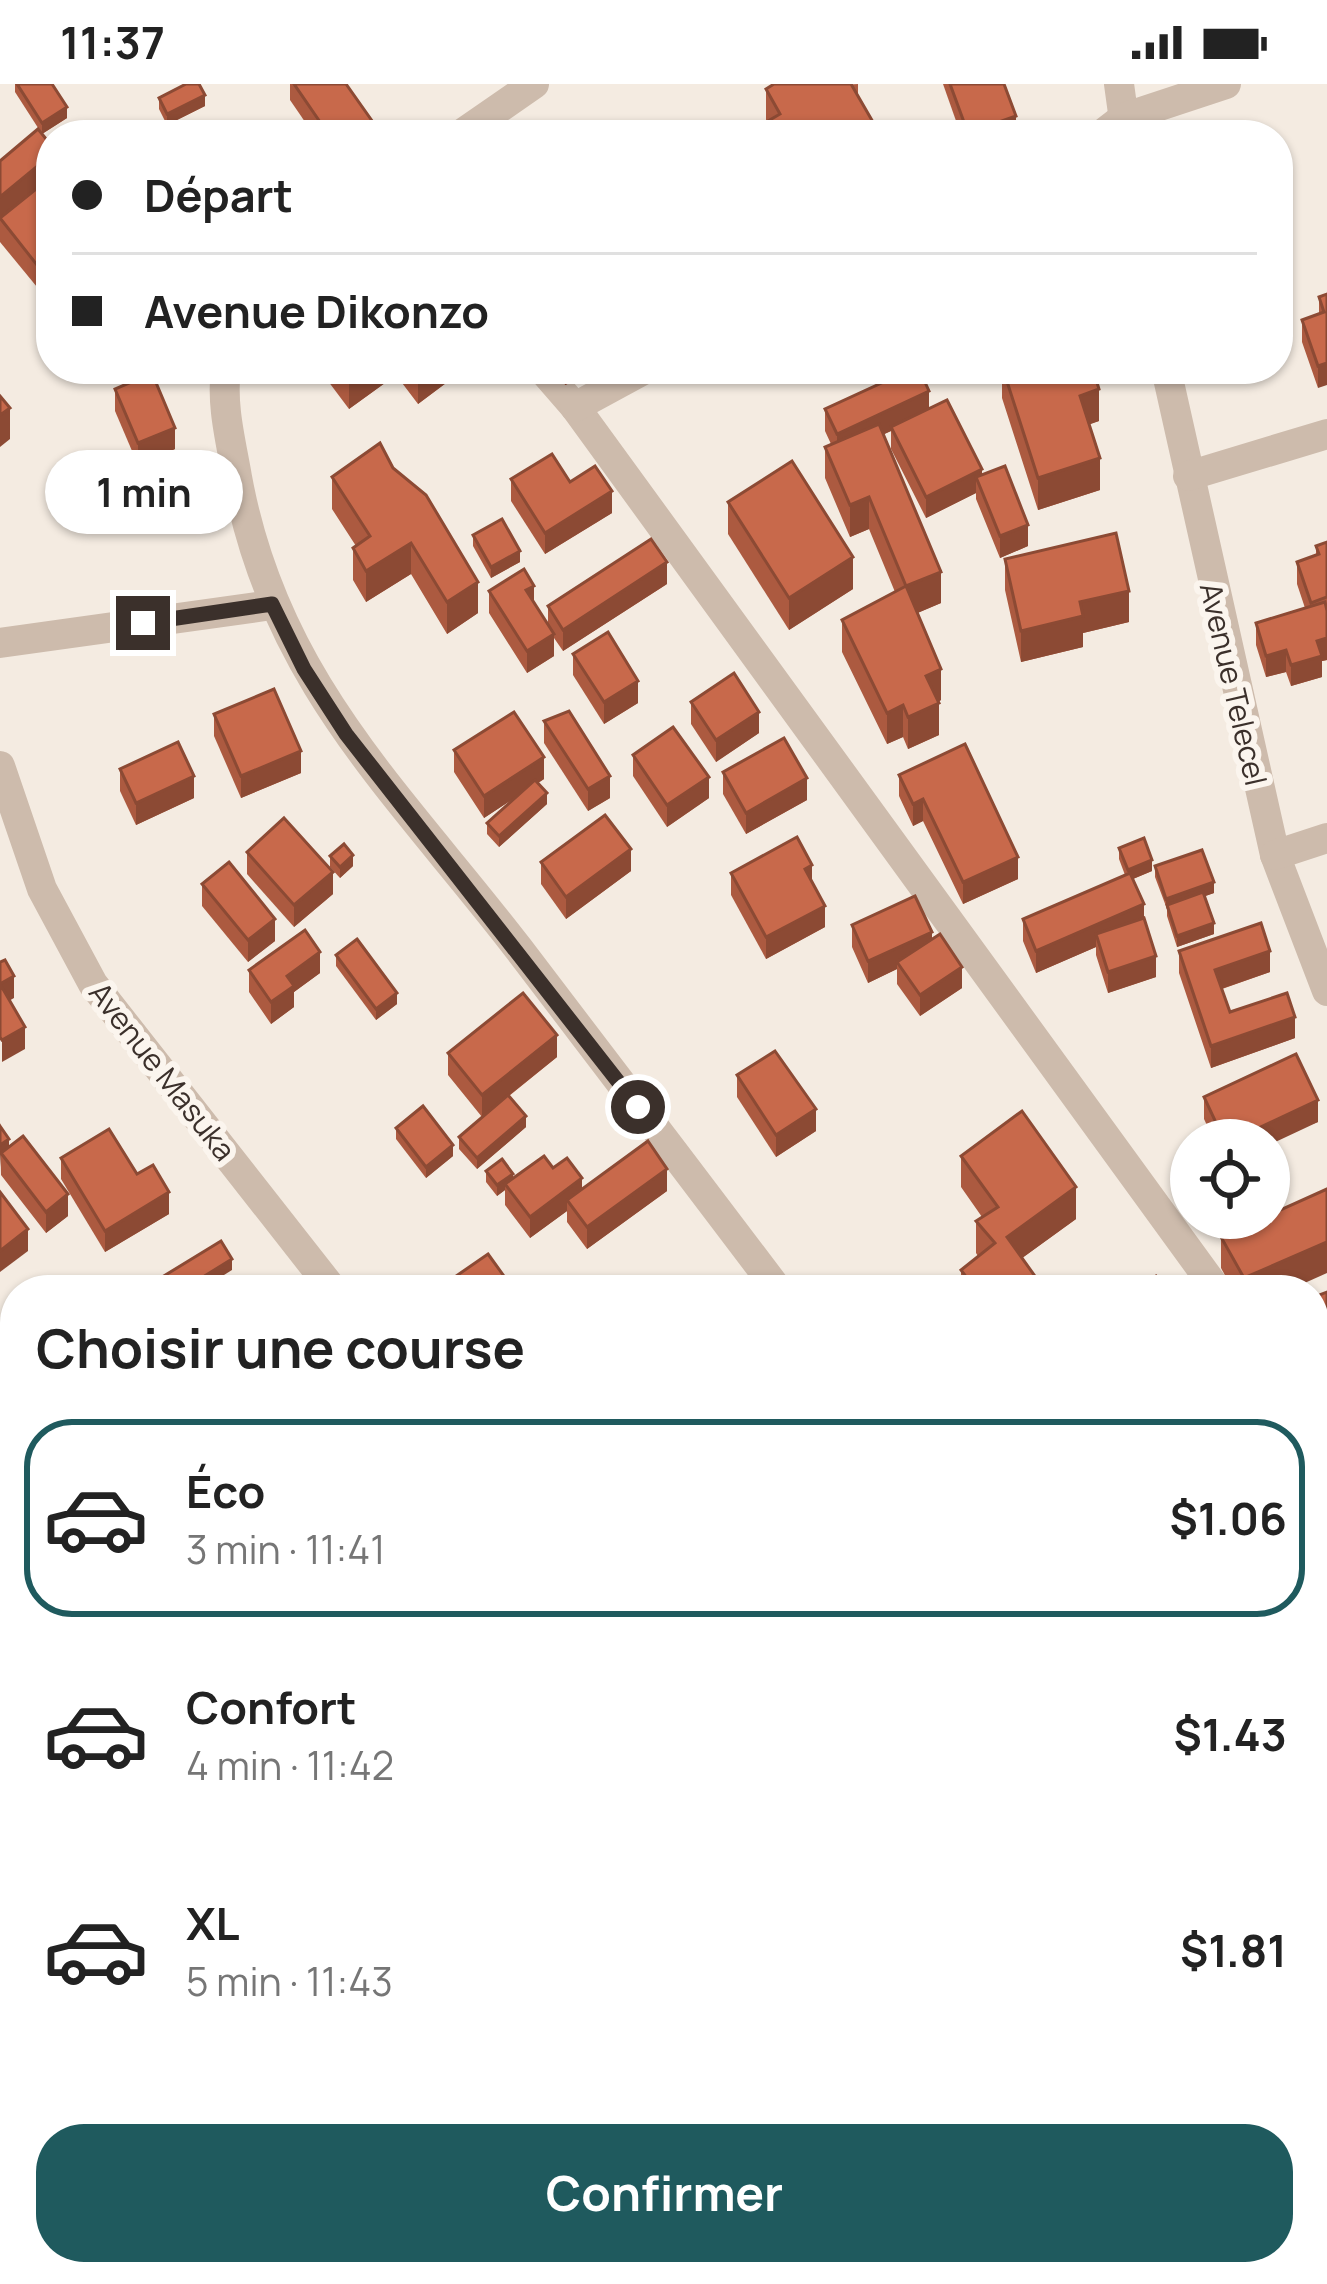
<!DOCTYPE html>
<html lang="fr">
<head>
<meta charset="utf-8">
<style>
	:root { --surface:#fff; --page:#f6f6f6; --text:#222; --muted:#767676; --line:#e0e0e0; --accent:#1f5a5e }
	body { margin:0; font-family:Manrope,sans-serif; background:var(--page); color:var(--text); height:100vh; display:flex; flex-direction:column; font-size:45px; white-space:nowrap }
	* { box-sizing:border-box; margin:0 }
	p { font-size:39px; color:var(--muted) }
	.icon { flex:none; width:66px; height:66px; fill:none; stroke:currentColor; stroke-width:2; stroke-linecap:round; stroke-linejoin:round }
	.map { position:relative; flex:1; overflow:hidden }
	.drawer { position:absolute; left:0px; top:1191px; width:1329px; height:1011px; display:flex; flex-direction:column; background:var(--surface); border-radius:48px 48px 0 0; box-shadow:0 3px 9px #0004 }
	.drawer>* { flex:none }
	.banner { position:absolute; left:36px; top:36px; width:1257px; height:264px; border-radius:48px; box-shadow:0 3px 9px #0004; display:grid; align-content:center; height:264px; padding:0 36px; background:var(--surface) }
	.tools { position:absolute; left:1170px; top:1035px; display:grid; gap:24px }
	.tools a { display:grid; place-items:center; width:120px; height:120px; border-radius:50%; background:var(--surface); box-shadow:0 3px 9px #0004; font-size:60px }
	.end { position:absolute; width:54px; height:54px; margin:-27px; border:15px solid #3b302b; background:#fff; box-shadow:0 0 0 6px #fff }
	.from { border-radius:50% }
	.bubble { position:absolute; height:84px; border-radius:42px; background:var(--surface); box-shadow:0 3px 9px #0004; font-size:39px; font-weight:700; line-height:84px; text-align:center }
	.banner b { display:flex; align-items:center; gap:42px; height:114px; font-size:45px }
	.banner b+b { border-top:3px solid var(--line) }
	.banner i { width:30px; height:30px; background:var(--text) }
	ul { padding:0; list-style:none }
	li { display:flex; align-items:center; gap:36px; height:198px; margin:0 24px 18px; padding:0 12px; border:6px solid transparent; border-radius:48px }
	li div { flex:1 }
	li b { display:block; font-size:45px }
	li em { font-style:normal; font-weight:700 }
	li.current { border-color:var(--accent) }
	li>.icon { width:108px; height:108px; stroke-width:1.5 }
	h2 { padding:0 36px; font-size:54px; line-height:144px }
	.button { display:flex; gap:24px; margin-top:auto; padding:24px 36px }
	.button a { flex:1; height:138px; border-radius:48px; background:var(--accent); color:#fff; font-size:48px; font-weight:700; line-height:138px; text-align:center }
	.status { display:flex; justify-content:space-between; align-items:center; height:84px; padding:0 60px; background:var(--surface); direction:ltr }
	.status svg { height:33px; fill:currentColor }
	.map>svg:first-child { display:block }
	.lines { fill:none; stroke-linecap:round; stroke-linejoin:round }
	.minor { stroke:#cdbbac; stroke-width:30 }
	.wall { fill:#ac5a40 }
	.shaded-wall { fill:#8c4a34 }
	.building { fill:#c8694b; stroke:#8c4a34; stroke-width:3 }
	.route { stroke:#3b302b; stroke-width:15 }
	.labels { text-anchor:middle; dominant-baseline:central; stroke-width:12; stroke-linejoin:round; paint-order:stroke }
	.street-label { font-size:30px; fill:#3b302b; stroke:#fbf5ee }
</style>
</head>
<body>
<div class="status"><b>11:37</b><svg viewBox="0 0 49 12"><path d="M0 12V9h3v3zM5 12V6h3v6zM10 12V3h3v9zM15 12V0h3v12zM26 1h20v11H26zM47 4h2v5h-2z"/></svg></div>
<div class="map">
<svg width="1327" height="2200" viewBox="0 0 1327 2200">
	<rect width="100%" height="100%" fill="#f4ebe1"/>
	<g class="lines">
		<g class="minor">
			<path d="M1119 0 1126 51"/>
			<path d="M460 51 534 0"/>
			<path d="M1101 51 1123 34 1226 0"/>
			<path d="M226 285C221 321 231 358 237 393 274 596 398 708 518 864 606 978 691 1092 778 1206"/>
			<path d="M542 285 575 323 1217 1206"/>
			<path d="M1166 285 1275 771 1327 907"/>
			<path d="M575 323 645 285"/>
			<path d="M1188 392 1327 350"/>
			<path d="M0 559 272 521"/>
			<path d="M0 682 42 805 93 900 333 1206"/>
			<path d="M1275 771 1327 754"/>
			<path d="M1314 1344 1327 1362"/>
			<path d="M0 1364 15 1386"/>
			<path d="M1314 1740 1327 1731"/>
			<path d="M1314 1889 1327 1906"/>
			<path d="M0 1986 15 2007"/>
			<path d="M143 2187 153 2200"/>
			<path d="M571 2187 580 2200"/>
			<path d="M1084 2187 1093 2200"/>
			<path d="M653 2200 672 2187"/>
		</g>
	</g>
	<g class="wall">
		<path d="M15 0H52L67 34 42 50 15 8Z"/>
		<path d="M290 0H346L382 51H314L290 16Z"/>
		<path d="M858 0V12L877 51 766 37V5Z"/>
		<path d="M943 0H1004L1016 51H961Z"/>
		<path d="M159 14 205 22 167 41 159 25Z"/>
		<path d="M0 77 51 93 37 203 0 158Z"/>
		<path d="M1327 210 1318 304 1302 258V236L1319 230V213Z"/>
		<path d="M319 285H446V299L418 320 396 291 349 325Z"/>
		<path d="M559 285H604L565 301Z"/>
		<path d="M1002 285 1099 337 1089 340 1100 406 1038 426 1002 314Z"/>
		<path d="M115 305 175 365 138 381 115 327Z"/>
		<path d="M929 324 982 391 1028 462 1000 474 976 415V409L926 434 891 365V347L884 350 941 519 917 529 941 616 938 618 939 651 908 665 903 653 887 660 842 568V536L895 508 869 445 850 453 825 394V363L831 360 825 347V325Z"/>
		<path d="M393 384 478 529 447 550 411 490 366 518 353 496V464L356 462 332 425V393Z"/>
		<path d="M511 395 570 398 612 429 545 470 511 417Z"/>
		<path d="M728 418 853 505 789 546 728 450Z"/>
		<path d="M473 451 520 478 491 494 473 462Z"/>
		<path d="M1327 458V576L1322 577V593L1291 602 1286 588 1266 593 1256 561V539L1305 524 1297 500V478L1316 471V462Z"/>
		<path d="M1005 475 1129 538 1083 549V563L1021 578 1005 506Z"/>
		<path d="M667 500 563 567 554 554V572L527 589 489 529V507L534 519 548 540V522Z"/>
		<path d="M573 570 638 619 604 640 573 591Z"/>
		<path d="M691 618 759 649 716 678 691 640Z"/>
		<path d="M214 630 301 689 241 714 214 652Z"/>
		<path d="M544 637 610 714 588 727 544 659Z"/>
		<path d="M454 666 544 695 538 699 547 720 499 763 487 750V739L514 714 484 734 454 688Z"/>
		<path d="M633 671 709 714 667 743 633 692Z"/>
		<path d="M120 685 194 714 136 741 120 707Z"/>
		<path d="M723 688 807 716 746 750 723 710Z"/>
		<path d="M899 691 1018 795 963 820 923 737 913 742 899 712Z"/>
		<path d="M1119 764 1152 787 1133 795 1144 836 1156 893 1108 909 1096 871V863L1036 889 1023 857V835L1125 791 1119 775Z"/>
		<path d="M247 768 333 810 294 843 247 790Z"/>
		<path d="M330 772 353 782 340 794 330 783Z"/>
		<path d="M541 778 631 787 566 835 541 800Z"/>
		<path d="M1155 782 1214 809 1205 812 1214 850 1177 863 1167 832V825L1155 793Z"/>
		<path d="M731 789 812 799 825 843 766 875 731 811Z"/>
		<path d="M202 800 275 857 248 878 202 822Z"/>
		<path d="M852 841 932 855 962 904 920 932 897 900V885L868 899 852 863Z"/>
		<path d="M1179 867 1270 888 1222 905 1230 928 1295 954 1211 984 1179 889Z"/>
		<path d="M336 871 397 920 376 936 336 882Z"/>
		<path d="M249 886 320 889 294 908V923L271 940 249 908Z"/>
		<path d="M448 969 557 973 509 1012 526 1043 477 1085 459 1065V1053L482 1033 448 991Z"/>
		<path d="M737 991 816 1047 776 1073 737 1013Z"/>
		<path d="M1204 1013 1318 1038 1269 1056H1214L1204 1035Z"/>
		<path d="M0 1042 9 1063 68 1132 46 1149 1 1091Z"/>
		<path d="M396 1044 453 1072 426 1094 396 1055Z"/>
		<path d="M961 1072 1076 1135 1022 1174 1042 1206H961V1186L978 1172 976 1169V1137L982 1133 961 1103Z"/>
		<path d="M61 1074 137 1090 169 1130 105 1168 61 1095Z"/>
		<path d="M553 1084 582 1105 667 1107 587 1165 567 1138V1127L530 1154 505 1121V1106L497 1112 486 1098V1087L513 1094Z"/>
		<path d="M1221 1153 1289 1206H1233L1221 1184Z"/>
		<path d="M1327 1208V1314L1314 1288V1213Z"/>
		<path d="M0 1582 13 1602 4 1690 0 1684Z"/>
		<path d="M15 1844V1923L0 1899V1853Z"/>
		<path d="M366 2187H452V2193L497 2200H375Z"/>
		<path d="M829 2187H890L899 2200H838Z"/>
	</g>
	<g class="shaded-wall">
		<path d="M205 11V22L167 41V30Z"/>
		<path d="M67 23V34L42 50V39Z"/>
		<path d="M1016 32V51H968V49Z"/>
		<path d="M51 71V93L0 135V113Z"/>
		<path d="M51 170V191L37 203V181Z"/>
		<path d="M1327 279V301L1318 304V282Z"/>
		<path d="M360 285H396V291L349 325V293Z"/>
		<path d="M422 285H446V299L418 320V289Z"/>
		<path d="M565 285H604L565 301Z"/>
		<path d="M1099 305V337L1080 344V312Z"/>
		<path d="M929 307V329L891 343V347L837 372V350Z"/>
		<path d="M10 324V355L0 363V331Z"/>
		<path d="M175 344V365L138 381V359Z"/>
		<path d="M1100 374V406L1038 426V394Z"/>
		<path d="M982 385V406L976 393V409L926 434V413Z"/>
		<path d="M612 407V429L545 470V449Z"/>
		<path d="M869 413V445L850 453V421Z"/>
		<path d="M1028 441V462L1000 474V452Z"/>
		<path d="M411 459V490L366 518V487Z"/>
		<path d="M520 467V478L491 494V483Z"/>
		<path d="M853 473V505L789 546V514Z"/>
		<path d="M667 478V500L563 567V546Z"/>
		<path d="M941 488V519L906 534V502Z"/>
		<path d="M478 498V529L447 550V518Z"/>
		<path d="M534 502V523L526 506Z"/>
		<path d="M1129 507V538L1083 549V563L1021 578V547L1080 518Z"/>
		<path d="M554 550V572L527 589V567Z"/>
		<path d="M1327 554V576L1322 577V593L1291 602V581L1317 557Z"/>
		<path d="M1286 566V588L1266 593V572Z"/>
		<path d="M941 585V616L926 624V592Z"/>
		<path d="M638 597V619L604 640V618Z"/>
		<path d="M939 619V651L908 665V633Z"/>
		<path d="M903 621V653L887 660V629Z"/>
		<path d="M759 628V649L716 678V656Z"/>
		<path d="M301 667V689L241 714V692Z"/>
		<path d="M544 673V695L484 734V712Z"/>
		<path d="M194 692V714L136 741V719Z"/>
		<path d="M610 692V714L588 727V705Z"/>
		<path d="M709 693V714L667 743V721Z"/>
		<path d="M807 694V716L746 750V729Z"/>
		<path d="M547 709V720L499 763V752Z"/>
		<path d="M923 715V737L913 742V720Z"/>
		<path d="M631 765V787L566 835V813Z"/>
		<path d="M353 771V782L340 794V783Z"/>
		<path d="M1018 773V795L963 820V798Z"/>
		<path d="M1152 776V787L1128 797V786Z"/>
		<path d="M812 781V802L805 785Z"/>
		<path d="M333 788V810L294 843V821Z"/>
		<path d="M1214 798V809L1169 825 1167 821 1166 826V815Z"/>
		<path d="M1144 820V842L1096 850V863L1036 889V867Z"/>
		<path d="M825 822V843L766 875V853Z"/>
		<path d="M275 835V857L248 878V856Z"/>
		<path d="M1214 839V850L1177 863V852Z"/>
		<path d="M932 848V869L897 878V885L868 899V877Z"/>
		<path d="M1270 867V888L1215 907V886Z"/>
		<path d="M320 868V889L294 908V923L271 940V918L287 892Z"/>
		<path d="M1156 872V893L1108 909V888Z"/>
		<path d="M962 883V904L920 932V911Z"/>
		<path d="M14 892V914L0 922V900Z"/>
		<path d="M397 909V920L376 936V925Z"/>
		<path d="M1295 933V954L1211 984V962Z"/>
		<path d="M25 943V965L2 978V956Z"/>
		<path d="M557 951V973L482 1033V1011Z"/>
		<path d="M1318 1016V1038L1269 1061V1056H1233Z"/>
		<path d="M816 1025V1047L776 1073V1051Z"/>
		<path d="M526 1032V1043L477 1085V1074Z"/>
		<path d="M9 1055V1077L1 1069 0 1083V1061Z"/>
		<path d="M453 1061V1072L426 1094V1083Z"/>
		<path d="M667 1085V1107L587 1165V1143Z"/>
		<path d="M513 1090V1101L505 1100V1106L497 1112V1101Z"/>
		<path d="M582 1094V1116H567V1127L530 1154V1133Z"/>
		<path d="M1076 1103V1135L1007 1185V1153Z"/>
		<path d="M169 1108V1130L105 1168V1147Z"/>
		<path d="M68 1110V1132L46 1149V1128Z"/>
		<path d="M28 1145V1167L0 1188V1167Z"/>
		<path d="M1327 1158V1189L1289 1206H1244V1194Z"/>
		<path d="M232 1175V1186L200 1206H182Z"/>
		<path d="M1327 1447V1478L1314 1489V1457Z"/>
		<path d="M15 1662V1684L4 1690V1668Z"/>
		<path d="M1327 1981V2002L1314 2011V1990Z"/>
		<path d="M15 2048V2070L0 2081V2059Z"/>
		<path d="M15 2165V2187L0 2196V2174Z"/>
		<path d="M289 2187H305L289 2198Z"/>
		<path d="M446 2187H452V2200H427Z"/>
	</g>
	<g class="building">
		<path d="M17 0H52L67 23 42 39Z"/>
		<path d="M186 0H199L205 11 167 30 159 14Z"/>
		<path d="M294 0H346L382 51H329Z"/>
		<path d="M774 0H851L877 45 873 51H744L780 30 766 5Z"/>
		<path d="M950 0H1004L1016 32 968 49Z"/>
		<path d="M38 45 51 61V71L0 113V77Z"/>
		<path d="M51 93V170L37 181 0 134Z"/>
		<path d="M1327 210V279L1318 282 1302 236 1324 228 1319 213Z"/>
		<path d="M343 285H360L349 293Z"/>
		<path d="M912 285H919L929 307 837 350 825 325Z"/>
		<path d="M1003 285H1093L1099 305 1080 312 1100 374 1038 394Z"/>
		<path d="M152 289 175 344 138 359 115 305Z"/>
		<path d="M0 312 10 324 0 331Z"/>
		<path d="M947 316 982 385 926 413 891 343Z"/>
		<path d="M879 340 941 488 906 502 869 413 850 421 825 363Z"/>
		<path d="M380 359 393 384 426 411 478 498 447 518 411 459 366 487 353 464 370 452 332 393Z"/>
		<path d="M552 370 570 398 595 382 612 407 545 449 511 395Z"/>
		<path d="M792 377 853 473 789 514 728 418Z"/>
		<path d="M1005 382 1028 441 1000 452 976 393Z"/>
		<path d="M502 435 520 467 491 483 473 451Z"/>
		<path d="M1116 449 1129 507 1080 518 1083 532 1021 547 1005 475Z"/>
		<path d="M651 455 667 478 563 546 548 522Z"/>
		<path d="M1327 458V513L1311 519 1297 478 1319 470 1316 462Z"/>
		<path d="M524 485 534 502 526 506 554 550 527 567 489 507Z"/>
		<path d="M906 502 941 585 926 592 939 619 908 633 903 621 887 629 842 536Z"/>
		<path d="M1325 518 1327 527V554L1317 557 1322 572 1291 581 1286 566 1266 572 1256 539Z"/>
		<path d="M608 548 638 597 604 618 573 570Z"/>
		<path d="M734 589 759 628 716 656 691 618Z"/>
		<path d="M274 605 301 667 241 692 214 630Z"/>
		<path d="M569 627 610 692 588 705 544 637Z"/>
		<path d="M514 628 544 673 484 712 454 666Z"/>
		<path d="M673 643 709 693 667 721 633 671Z"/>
		<path d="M784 654 807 694 746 729 723 688Z"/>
		<path d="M178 658 194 692 136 719 120 685Z"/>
		<path d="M965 660 1018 773 963 798 923 715 913 720 899 691Z"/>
		<path d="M535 696 547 709 499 752 487 739Z"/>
		<path d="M605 731 631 765 566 813 541 778Z"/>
		<path d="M284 734 333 788 294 821 247 768Z"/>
		<path d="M797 753 812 781 805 785 825 822 766 853 731 789Z"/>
		<path d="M1144 754 1152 776 1128 786 1119 764Z"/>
		<path d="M344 760 353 771 340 783 330 772Z"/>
		<path d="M1202 766 1214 798 1166 815 1155 782Z"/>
		<path d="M229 778 275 835 248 856 202 800Z"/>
		<path d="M1130 789 1144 820 1036 867 1023 835Z"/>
		<path d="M1203 808 1214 839 1177 852 1167 821Z"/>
		<path d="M915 812 932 848 868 877 852 841Z"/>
		<path d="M1144 834 1156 872 1108 888 1096 850Z"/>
		<path d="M1261 839 1270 867 1215 886 1230 928 1287 909 1295 933 1211 962 1179 867Z"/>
		<path d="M305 846 320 868 287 892 294 902 271 918 249 886Z"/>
		<path d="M940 850 962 883 920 911 897 878Z"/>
		<path d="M357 855 397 909 376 925 336 871Z"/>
		<path d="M5 876 14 892 0 900 25 943 2 956 0 953V878Z"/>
		<path d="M523 909 557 951 482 1011 448 969Z"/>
		<path d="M775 967 816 1025 776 1051 737 991Z"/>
		<path d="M1296 970 1318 1016 1233 1056H1224L1204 1013Z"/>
		<path d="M508 1011 526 1032 477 1074 459 1053Z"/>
		<path d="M423 1022 453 1061 426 1083 396 1044Z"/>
		<path d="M1022 1027 1076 1103 1007 1153 1042 1202 1037 1206H976L961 1186 995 1159 976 1137 998 1123 961 1072Z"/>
		<path d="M0 1042 9 1055 0 1061Z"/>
		<path d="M109 1045 137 1090 153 1081 169 1108 105 1147 61 1074Z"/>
		<path d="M23 1052 68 1110 46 1128 1 1069Z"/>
		<path d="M648 1057 667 1085 587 1143 567 1116Z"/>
		<path d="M544 1072 553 1084 567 1074 582 1094 530 1133 505 1100Z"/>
		<path d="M502 1075 513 1090 497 1101 486 1087Z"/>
		<path d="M1327 1105V1158L1244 1194 1221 1153 1262 1134H1269V1131Z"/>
		<path d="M0 1108 28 1145 0 1167Z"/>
		<path d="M221 1157 232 1175 182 1206H159L154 1198Z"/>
		<path d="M488 1170 514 1206H436Z"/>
		<path d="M1156 1192 1167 1206H1137Z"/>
		<path d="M1327 1208V1282L1314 1257V1213Z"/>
		<path d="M1327 1400V1447L1314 1457V1410Z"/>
		<path d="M1 1581 13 1602 15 1601V1662L4 1668 0 1662Z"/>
		<path d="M15 1844V1902L0 1877V1853Z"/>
		<path d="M1327 1930V1981L1314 1990V1941Z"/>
		<path d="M0 2028 15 2047 0 2059Z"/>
		<path d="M7 2131 15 2144V2165L0 2174V2136Z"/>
		<path d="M61 2187H88L97 2200H42Z"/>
		<path d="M381 2187H446L427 2200H390Z"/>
		<path d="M461 2187H488L497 2200H441Z"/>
		<path d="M844 2187H890L899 2200H853Z"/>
		<path d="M1222 2187H1306L1308 2191 1296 2200H1212L1210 2197Z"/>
		<path d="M772 2191 778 2200H758Z"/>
	</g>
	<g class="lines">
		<path class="route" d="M143 539 272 520 304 585 346 650 638 1023"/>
	</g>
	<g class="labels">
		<g class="street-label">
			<text transform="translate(1234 600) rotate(77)">Avenue Telecel</text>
			<text transform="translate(163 987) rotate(52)">Avenue Masuka</text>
		</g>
	</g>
</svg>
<div class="tools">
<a><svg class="icon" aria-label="locate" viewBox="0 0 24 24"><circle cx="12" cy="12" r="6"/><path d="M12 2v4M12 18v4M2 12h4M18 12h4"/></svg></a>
</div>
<i class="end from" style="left:638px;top:1023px"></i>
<i class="end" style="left:143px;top:539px"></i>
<div class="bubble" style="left:45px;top:366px;width:198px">1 min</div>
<div class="banner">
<b><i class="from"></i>Départ</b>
<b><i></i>Avenue Dikonzo</b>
</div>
<section class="drawer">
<h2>Choisir une course</h2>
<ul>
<li class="current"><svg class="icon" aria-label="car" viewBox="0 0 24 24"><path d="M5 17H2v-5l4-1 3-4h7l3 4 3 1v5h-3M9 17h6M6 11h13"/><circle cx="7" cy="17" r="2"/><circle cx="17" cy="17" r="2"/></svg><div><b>Éco</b><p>3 min · 11:41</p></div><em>$1.06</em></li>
<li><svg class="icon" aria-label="car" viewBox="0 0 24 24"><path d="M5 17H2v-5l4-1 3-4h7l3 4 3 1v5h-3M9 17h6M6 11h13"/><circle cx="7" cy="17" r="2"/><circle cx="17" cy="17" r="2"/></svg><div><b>Confort</b><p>4 min · 11:42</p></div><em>$1.43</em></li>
<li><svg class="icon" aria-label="car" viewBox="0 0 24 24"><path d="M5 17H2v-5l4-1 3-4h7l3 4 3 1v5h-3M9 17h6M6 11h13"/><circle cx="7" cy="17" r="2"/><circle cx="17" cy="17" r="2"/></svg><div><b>XL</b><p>5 min · 11:43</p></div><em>$1.81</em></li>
</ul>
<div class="button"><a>Confirmer</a></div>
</section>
</div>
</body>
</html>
